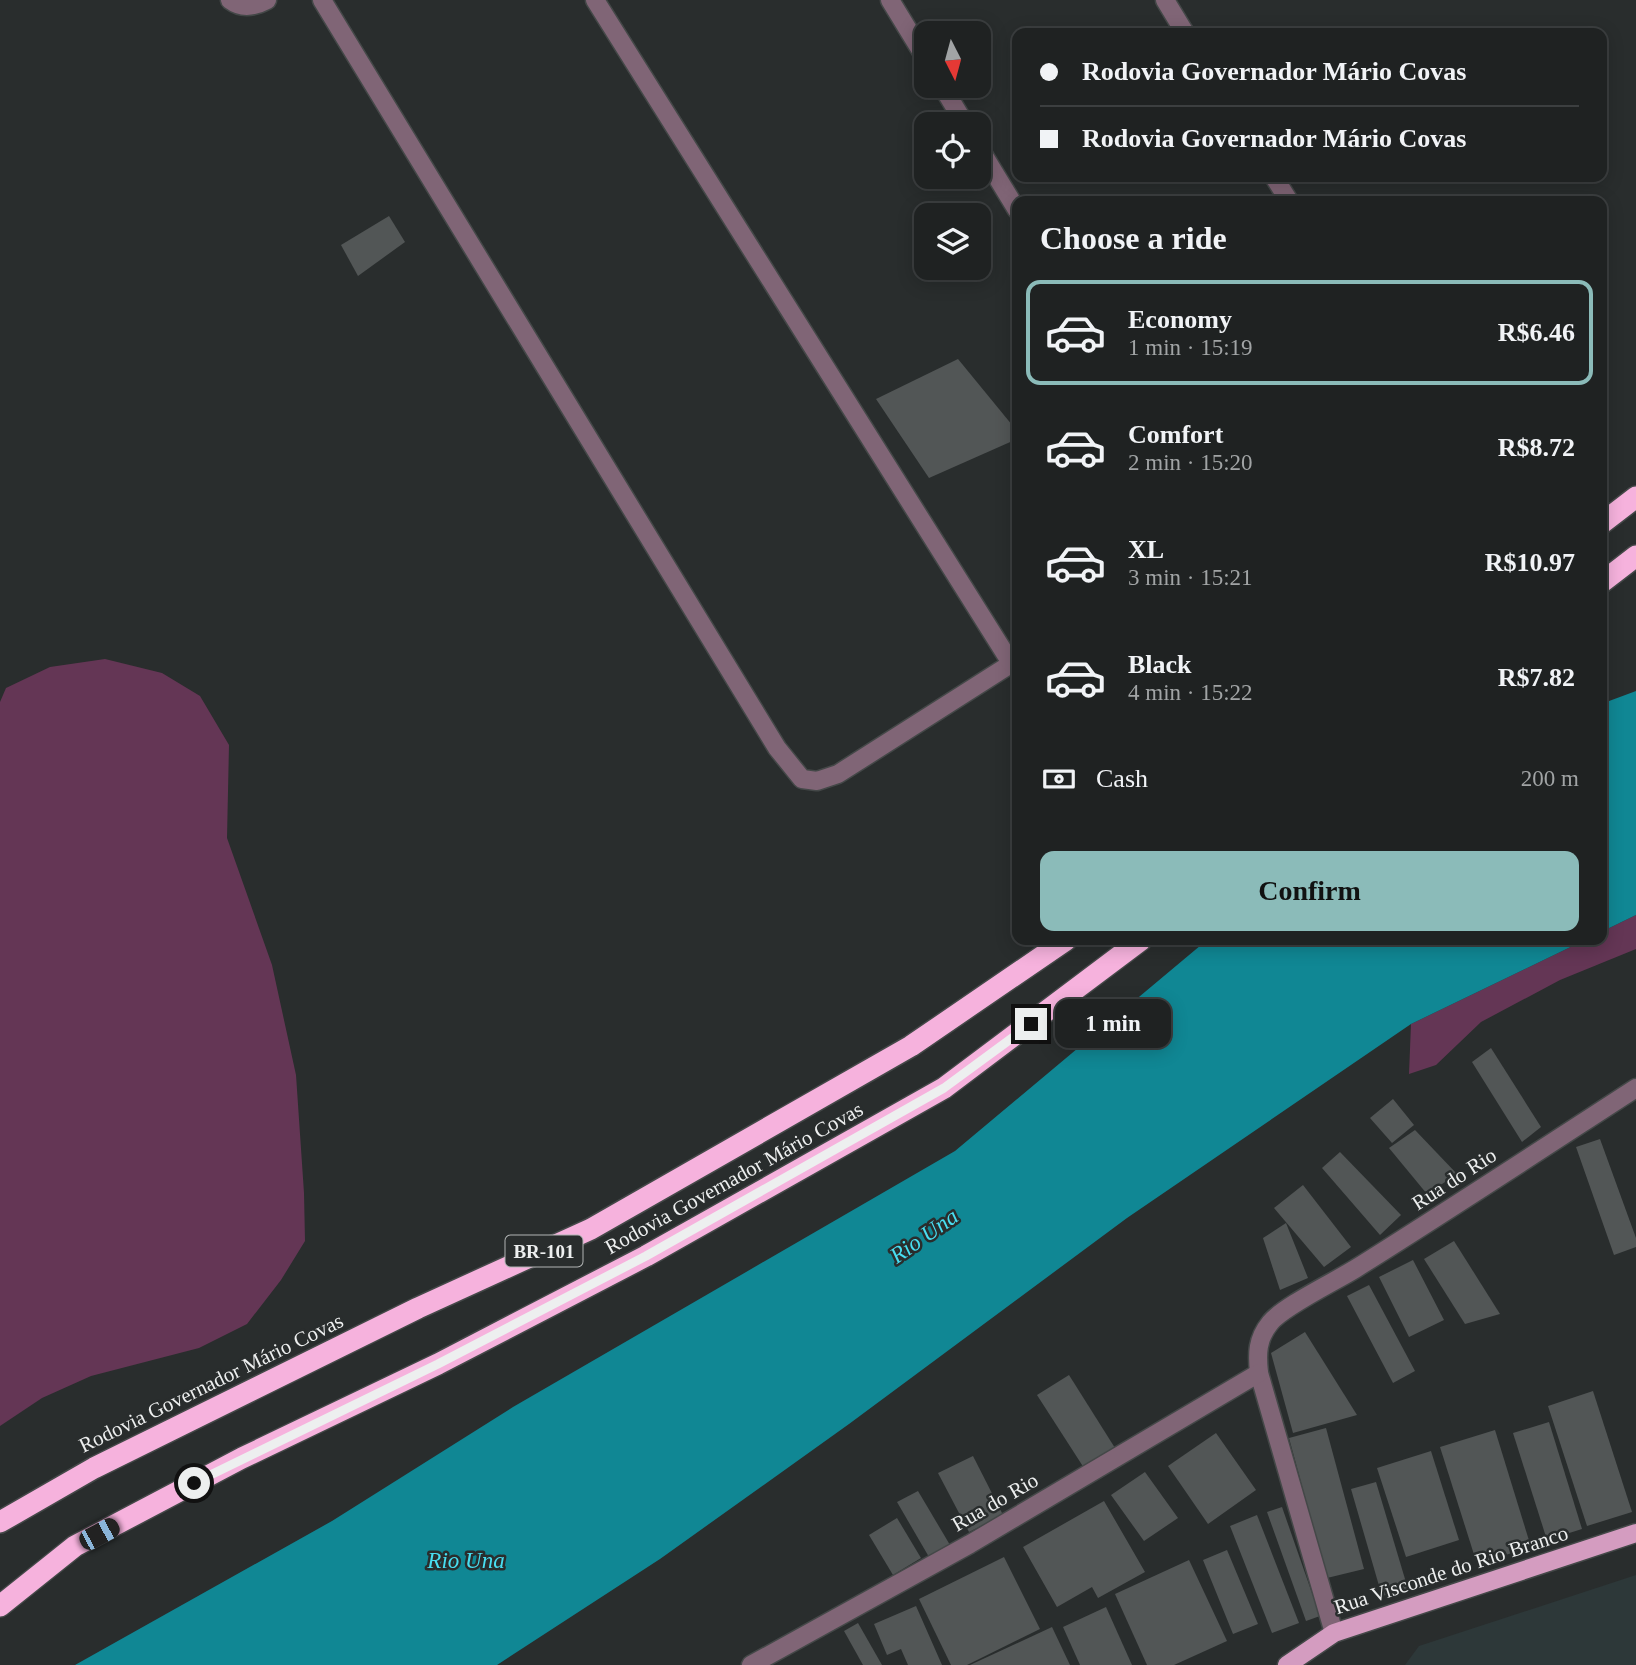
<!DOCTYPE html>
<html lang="en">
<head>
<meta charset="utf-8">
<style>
	:root { --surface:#1f2222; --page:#272a2a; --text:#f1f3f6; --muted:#a1a4a5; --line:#3c3f40; --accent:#8bbbb9 }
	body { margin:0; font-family:"Times New Roman",serif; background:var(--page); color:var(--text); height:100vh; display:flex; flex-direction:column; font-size:26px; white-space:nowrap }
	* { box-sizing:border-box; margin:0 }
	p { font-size:23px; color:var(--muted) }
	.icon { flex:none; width:38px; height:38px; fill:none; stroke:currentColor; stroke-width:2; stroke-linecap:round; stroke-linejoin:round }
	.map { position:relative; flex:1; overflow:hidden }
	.drawer { position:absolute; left:1012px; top:196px; width:595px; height:749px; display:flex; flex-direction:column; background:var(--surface); border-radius:14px; box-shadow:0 4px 18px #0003,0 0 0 2px var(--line) }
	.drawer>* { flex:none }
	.top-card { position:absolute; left:1012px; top:28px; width:595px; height:154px; border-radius:14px; box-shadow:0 4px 18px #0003,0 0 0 2px var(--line); display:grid; align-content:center; height:154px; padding:0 28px; background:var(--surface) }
	.needle { width:46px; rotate:174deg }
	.tools { position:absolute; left:914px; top:21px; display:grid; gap:14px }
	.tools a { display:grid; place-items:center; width:77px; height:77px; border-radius:14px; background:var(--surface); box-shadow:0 4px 18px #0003,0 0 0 2px var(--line); font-size:35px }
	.end { position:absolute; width:32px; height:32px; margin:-16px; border:9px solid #edefef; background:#111; box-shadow:0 0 0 4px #111 }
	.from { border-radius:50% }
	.bubble { position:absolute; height:49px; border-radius:14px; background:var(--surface); box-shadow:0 4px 18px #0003,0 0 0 2px var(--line); font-size:23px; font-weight:700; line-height:49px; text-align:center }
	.car { position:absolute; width:21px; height:42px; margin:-21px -10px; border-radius:9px; box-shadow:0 0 5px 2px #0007; background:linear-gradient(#222 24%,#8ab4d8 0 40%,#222 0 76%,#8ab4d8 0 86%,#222 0) }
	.top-card b { display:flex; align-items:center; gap:24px; height:66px; font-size:26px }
	.top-card b+b { border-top:2px solid var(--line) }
	.top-card i { width:18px; height:18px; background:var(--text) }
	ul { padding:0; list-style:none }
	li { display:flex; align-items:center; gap:21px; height:105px; margin:0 14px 10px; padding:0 14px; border:4px solid transparent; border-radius:14px }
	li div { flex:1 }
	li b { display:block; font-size:26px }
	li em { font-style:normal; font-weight:700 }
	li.active { border-color:var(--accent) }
	li>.icon { width:63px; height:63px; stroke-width:1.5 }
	h2 { padding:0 28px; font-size:32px; line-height:84px }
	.pay { display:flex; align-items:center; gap:18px; height:77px; padding:0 28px; font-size:26px }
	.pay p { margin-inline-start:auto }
	.cta { display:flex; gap:14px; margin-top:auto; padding:14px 28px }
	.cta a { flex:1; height:80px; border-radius:14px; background:var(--accent); color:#111; font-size:28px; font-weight:700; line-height:80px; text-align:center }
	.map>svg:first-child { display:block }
	.built { fill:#2d3839 }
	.green { fill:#643655 }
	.water { fill:#108794 }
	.building { fill:#525656 }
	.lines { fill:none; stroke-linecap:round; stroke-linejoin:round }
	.minor-casing { stroke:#444848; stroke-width:21 }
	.major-casing { stroke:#444848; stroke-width:21 }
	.highway-casing { stroke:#444848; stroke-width:24 }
	.minor { stroke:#806576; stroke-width:18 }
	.major { stroke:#d49cc0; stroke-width:18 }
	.highway { stroke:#f6b2dd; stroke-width:21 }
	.route { stroke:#edefef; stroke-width:9 }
	.labels { text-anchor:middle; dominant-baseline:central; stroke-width:5; stroke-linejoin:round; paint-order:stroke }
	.shield { fill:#292d2d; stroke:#b2b5b5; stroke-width:2 }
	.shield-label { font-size:19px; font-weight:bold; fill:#edefef }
	.street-label { font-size:21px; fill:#edefef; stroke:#292d2d }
	.water-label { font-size:23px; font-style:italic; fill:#48def1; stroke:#292d2d }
</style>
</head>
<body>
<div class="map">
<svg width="1636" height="1665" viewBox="0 0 1636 1665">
	<rect width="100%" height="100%" fill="#292d2d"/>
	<path class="built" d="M1636 1575V1665H1405L1419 1646Z"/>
	<g class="green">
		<path d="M105 659 162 673 200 696 229 745 227 838 272 965 296 1075 304 1193 305 1241 281 1280 247 1324 199 1348 91 1376 42 1398 0 1426V702L6 688 50 667Z"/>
		<path d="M1636 915V949L1560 980 1481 1022 1436 1065 1409 1074 1411 1024 1585 940H1601V932Z"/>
	</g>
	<g class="water">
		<path d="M1636 691V915L1601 932V704Z"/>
		<path d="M1207 940H1585L1411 1024 1127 1218 849 1424 660 1559 497 1665H75L332 1521 513 1407 955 1151Z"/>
	</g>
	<g class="building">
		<path d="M389 216 405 242 358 276 341 245Z"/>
		<path d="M958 359 1017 431V439L929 478 876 399Z"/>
		<path d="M1491 1048 1541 1127 1522 1142 1472 1062Z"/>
		<path d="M1393 1099 1414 1125 1392 1143 1370 1118Z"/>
		<path d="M1415 1130 1457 1174 1427 1194 1389 1148Z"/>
		<path d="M1600 1139 1636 1238V1247L1614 1255 1576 1147Z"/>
		<path d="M1340 1152 1401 1215 1380 1235 1322 1168Z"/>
		<path d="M1303 1185 1351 1247 1324 1267 1274 1208Z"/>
		<path d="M1286 1223 1308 1278 1280 1290 1263 1238Z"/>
		<path d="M1454 1241 1500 1314 1465 1324 1424 1259Z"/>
		<path d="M1413 1260 1444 1320 1409 1337 1379 1277Z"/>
		<path d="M1369 1285 1415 1371 1393 1383 1347 1296Z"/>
		<path d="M1305 1332 1357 1415 1293 1433 1271 1353Z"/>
		<path d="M1069 1375 1115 1448 1084 1468 1037 1395Z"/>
		<path d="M1593 1391 1632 1512 1587 1526 1548 1406Z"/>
		<path d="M1549 1422 1582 1529 1547 1540 1513 1433Z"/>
		<path d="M1326 1428 1364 1569 1327 1578 1289 1438Z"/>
		<path d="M1495 1430 1531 1547 1477 1564 1440 1447Z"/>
		<path d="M1216 1433 1256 1490 1208 1524 1168 1466Z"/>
		<path d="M1431 1451 1459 1540 1406 1557 1377 1468Z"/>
		<path d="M973 1456 1003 1515 969 1532 938 1473Z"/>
		<path d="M1145 1472 1178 1518 1144 1541 1111 1495Z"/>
		<path d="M1376 1482 1408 1589 1382 1596 1351 1489Z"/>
		<path d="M918 1491 950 1545 929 1557 897 1502Z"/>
		<path d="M1104 1501 1145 1572 1098 1598 1092 1587 1057 1607 1023 1547Z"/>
		<path d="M1282 1507 1320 1616 1306 1621 1267 1512Z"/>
		<path d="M1257 1515 1299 1623 1272 1633 1230 1526Z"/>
		<path d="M897 1518 921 1558 893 1575 869 1535Z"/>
		<path d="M1227 1550 1258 1624 1233 1634 1203 1560Z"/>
		<path d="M1004 1557 1040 1629 967 1665H951L919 1599Z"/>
		<path d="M1189 1560 1227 1641 1174 1665H1147L1115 1594Z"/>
		<path d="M916 1606 942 1665H908L901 1649 887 1655 874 1624Z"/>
		<path d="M1106 1607 1132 1665H1080L1063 1627Z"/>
		<path d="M858 1623 882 1665H863L844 1631Z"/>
		<path d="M1052 1627 1070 1665H970Z"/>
	</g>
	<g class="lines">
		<defs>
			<g id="minor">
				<path d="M230 0C242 9 254 7 267 0"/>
				<path d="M322 0 777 748 802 779 817 781 838 774 1017 660"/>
				<path d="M595 0 1011 663"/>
				<path d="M890 0 926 59"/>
				<path d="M1165 0 1185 33"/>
				<path d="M942 86 965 124"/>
				<path d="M978 146 1017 210"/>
				<path d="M1274 177 1289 201"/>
				<path d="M1334 1633 1259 1373C1257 1354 1257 1339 1270 1323 1282 1307 1334 1282 1355 1269 1449 1210 1542 1149 1636 1088"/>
				<path d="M751 1665 970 1544 1259 1373"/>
			</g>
			<path id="major" d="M1287 1665 1334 1633 1636 1533"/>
			<g id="highway">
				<path d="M1601 524 1636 497"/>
				<path d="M1601 583 1636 556"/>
				<path d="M0 1522 94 1468 418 1308 591 1229 911 1046 1066 940"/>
				<path d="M0 1606 75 1546 242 1458 438 1364 646 1256 944 1088 1141 940"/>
			</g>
		</defs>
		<use href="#minor" class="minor-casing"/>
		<use href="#major" class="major-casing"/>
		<use href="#highway" class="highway-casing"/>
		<use href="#minor" class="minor"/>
		<use href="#major" class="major"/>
		<use href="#highway" class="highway"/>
	</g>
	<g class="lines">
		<path class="route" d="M194 1483 438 1364 646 1256 944 1088 1031 1024"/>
	</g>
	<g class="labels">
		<rect class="shield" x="505.5" y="1235.5" width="77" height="31" rx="5"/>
		<g class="shield-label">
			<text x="544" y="1251">BR-101</text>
		</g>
		<g class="street-label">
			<text transform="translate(734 1178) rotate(-29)">Rodovia Governador Mário Covas</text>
			<text transform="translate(1454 1179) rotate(-33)">Rua do Rio</text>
			<text transform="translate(211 1383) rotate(-26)">Rodovia Governador Mário Covas</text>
			<text transform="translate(995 1502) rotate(-30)">Rua do Rio</text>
			<text transform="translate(1451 1570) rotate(-18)">Rua Visconde do Rio Branco</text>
		</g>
		<g class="water-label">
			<text transform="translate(924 1236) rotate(-35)">Rio Una</text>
			<text x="466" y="1560">Rio Una</text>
		</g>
	</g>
</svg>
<div class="tools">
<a><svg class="needle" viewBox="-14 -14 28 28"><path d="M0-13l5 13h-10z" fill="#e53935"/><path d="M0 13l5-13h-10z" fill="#a1a4a5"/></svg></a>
<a><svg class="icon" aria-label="locate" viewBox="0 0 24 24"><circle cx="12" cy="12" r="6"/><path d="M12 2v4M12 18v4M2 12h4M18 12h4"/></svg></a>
<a><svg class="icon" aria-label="layers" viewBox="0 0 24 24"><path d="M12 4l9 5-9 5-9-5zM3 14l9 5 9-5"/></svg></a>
</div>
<i class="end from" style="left:194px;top:1483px"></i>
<i class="end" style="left:1031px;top:1024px"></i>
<div class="bubble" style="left:1055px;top:999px;width:116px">1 min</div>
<i class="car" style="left:99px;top:1534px;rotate:62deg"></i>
<div class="top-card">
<b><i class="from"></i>Rodovia Governador Mário Covas</b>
<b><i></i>Rodovia Governador Mário Covas</b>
</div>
<section class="drawer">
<h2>Choose a ride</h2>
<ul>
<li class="active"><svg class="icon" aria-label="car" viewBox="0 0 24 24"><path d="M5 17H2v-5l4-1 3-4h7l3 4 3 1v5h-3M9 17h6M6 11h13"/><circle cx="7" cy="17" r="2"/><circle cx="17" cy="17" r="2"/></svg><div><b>Economy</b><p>1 min · 15:19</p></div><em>R$6.46</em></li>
<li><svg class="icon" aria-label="car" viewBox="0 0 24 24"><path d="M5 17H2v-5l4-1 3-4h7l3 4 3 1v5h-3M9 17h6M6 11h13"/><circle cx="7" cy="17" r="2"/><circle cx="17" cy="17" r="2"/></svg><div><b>Comfort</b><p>2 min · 15:20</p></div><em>R$8.72</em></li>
<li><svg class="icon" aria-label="car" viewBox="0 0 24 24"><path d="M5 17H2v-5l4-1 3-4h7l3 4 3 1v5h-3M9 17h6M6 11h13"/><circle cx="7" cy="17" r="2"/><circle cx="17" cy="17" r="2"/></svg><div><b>XL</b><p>3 min · 15:21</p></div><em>R$10.97</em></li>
<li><svg class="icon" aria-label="car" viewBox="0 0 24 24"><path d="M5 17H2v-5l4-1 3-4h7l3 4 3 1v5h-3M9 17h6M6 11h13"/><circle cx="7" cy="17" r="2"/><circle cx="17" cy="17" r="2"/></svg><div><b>Black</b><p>4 min · 15:22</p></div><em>R$7.82</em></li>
</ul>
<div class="pay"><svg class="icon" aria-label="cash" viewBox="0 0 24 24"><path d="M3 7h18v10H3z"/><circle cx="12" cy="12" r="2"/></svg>Cash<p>200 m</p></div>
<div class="cta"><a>Confirm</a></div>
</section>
</div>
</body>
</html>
